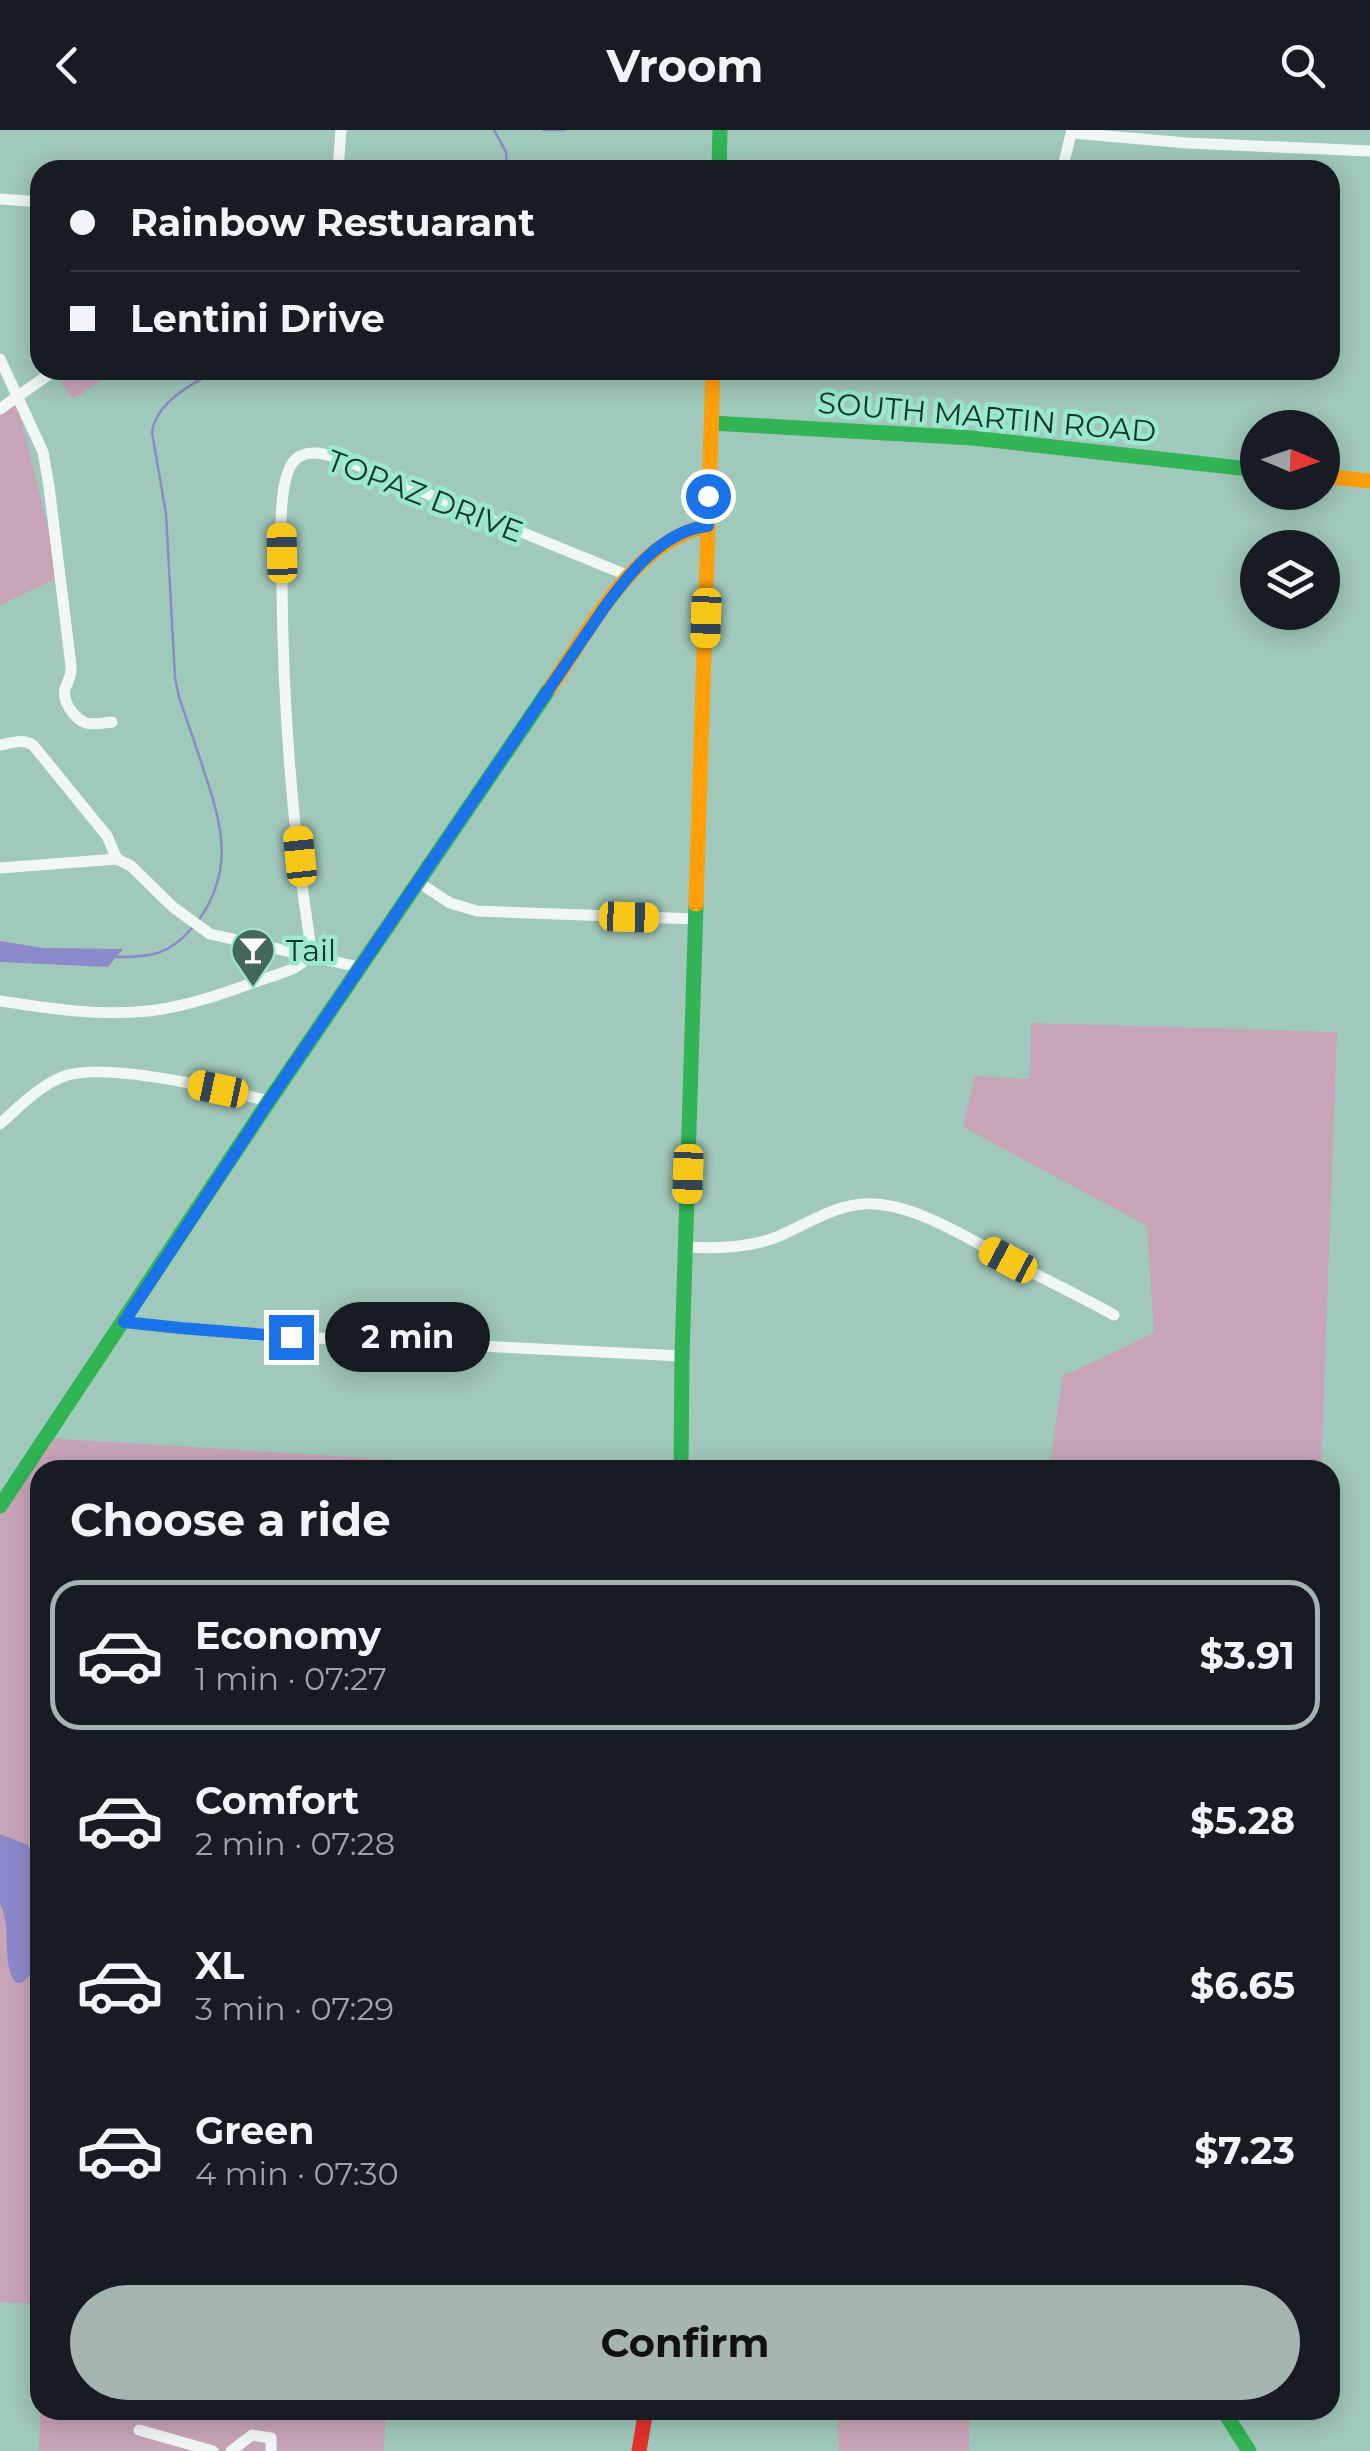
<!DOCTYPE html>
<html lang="en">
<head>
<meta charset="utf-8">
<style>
	:root { --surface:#171b24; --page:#20242c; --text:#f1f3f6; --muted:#9ea1a6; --line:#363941; --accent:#a4b4b1 }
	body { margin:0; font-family:Montserrat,sans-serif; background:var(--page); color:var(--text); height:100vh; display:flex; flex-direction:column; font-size:38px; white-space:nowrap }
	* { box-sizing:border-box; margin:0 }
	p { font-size:32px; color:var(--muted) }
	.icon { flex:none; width:55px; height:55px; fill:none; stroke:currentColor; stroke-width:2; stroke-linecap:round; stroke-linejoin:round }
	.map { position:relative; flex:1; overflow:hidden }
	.panel { position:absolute; left:30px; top:1330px; width:1310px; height:960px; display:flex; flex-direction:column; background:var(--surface); border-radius:30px; box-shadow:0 5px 25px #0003 }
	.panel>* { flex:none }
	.hud { position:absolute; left:30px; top:30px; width:1310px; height:220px; border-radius:30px; box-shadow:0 5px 25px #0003; display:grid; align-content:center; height:220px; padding:0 40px; background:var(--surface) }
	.needle { width:65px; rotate:92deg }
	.tools { position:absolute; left:1240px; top:280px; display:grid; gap:20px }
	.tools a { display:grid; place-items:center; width:100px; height:100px; border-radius:50%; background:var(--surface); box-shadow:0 5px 25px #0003; font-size:50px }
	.end { position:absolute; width:45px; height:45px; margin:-22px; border:12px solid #1a73e8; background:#fff; box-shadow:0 0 0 5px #fff }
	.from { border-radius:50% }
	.bubble { position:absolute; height:70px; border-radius:35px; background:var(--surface); box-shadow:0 5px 25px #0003; font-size:32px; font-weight:700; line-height:70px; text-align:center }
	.car { position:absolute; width:30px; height:60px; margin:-30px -15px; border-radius:12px; box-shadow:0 0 8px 2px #0007; background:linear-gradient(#f5c518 24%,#345 0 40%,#f5c518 0 76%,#345 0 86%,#f5c518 0) }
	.hud b { display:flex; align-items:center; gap:35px; height:95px; font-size:38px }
	.hud b+b { border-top:2px solid var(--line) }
	.hud i { width:25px; height:25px; background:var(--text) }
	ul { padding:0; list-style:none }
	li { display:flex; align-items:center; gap:30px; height:150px; margin:0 20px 15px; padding:0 20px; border:5px solid transparent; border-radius:30px }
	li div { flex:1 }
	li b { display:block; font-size:38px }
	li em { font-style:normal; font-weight:700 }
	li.active { border-color:var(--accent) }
	li>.icon { width:90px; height:90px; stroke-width:1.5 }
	h2 { padding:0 40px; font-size:45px; line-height:120px }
	.button { display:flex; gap:20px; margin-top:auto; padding:20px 40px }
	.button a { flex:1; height:115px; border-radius:60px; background:var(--accent); color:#111; font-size:40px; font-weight:700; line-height:115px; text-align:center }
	header { display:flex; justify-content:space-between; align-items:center; height:130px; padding:0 40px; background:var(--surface); font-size:45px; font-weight:700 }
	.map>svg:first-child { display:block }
	.green { fill:#c8a4b7 }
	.water { fill:#8c89ca }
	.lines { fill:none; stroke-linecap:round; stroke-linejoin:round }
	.stream { stroke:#8c89ca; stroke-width:2.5 }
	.street { stroke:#f1f7f5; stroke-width:11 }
	.fast { stroke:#30b455; stroke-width:15 }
	.slow { stroke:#ff9f0a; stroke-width:15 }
	.jam { stroke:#e5322d; stroke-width:15 }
	.route { stroke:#1a73e8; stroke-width:12 }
	.labels { text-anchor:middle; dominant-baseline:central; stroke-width:9; stroke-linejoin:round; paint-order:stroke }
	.street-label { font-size:30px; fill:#14352b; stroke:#9ae8ce }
	.poi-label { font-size:30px; fill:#14352b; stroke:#9ae8ce; text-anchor:start }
</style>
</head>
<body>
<header><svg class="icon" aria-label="back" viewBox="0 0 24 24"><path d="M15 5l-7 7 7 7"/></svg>Vroom<svg class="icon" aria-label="search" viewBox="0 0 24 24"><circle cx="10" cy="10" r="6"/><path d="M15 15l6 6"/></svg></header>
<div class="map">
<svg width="1370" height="2321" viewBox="0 0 1370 2321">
	<rect width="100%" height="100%" fill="#a0c8bb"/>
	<g class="green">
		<path d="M81 240H102L107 247 73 269 61 253Z"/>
		<path d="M16 267 60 447 0 475V279Z"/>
		<path d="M1031 893 1337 902 1321 1340H1049L1063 1245 1072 1242 1154 1203 1147 1096 963 997 975 946 1030 949Z"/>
		<path d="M46 1308 560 1340H40V2174L0 2172V1378Z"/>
		<path d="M40 2280H386L384 2321H39Z"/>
		<path d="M837 2280H970L969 2321H839Z"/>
	</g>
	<g class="water">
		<path d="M0 811 43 818 123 819 108 837 0 832Z"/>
		<path d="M0 1704 28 1715 40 1737V1837L21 1853H16C0 1832 13 1798 0 1774Z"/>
	</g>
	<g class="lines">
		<g class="stream">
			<path d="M494 0 506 22 507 40"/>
			<path d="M543 0H564"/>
			<path d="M198 791C235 740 222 695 204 641 196 616 187 591 179 567L175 548 166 384 152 302C156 272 194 252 219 240"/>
			<path d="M117 827C152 827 169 825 193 797"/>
		</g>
		<g class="street">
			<path d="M1072 3 1187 13 1370 21"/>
			<path d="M338 40 341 0"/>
			<path d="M1062 40 1072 0"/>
			<path d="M0 69 40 72"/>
			<path d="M0 229 43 322 49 356 71 536C72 547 68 550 65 559 62 572 75 589 86 593 93 595 104 593 112 592"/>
			<path d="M0 279 55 240"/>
			<path d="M0 615C11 613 23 608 33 615L107 706 117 729"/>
			<path d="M0 738 117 729 131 736 173 777 210 804 359 837"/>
			<path d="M418 752 450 773 477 781 696 789"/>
			<path d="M0 871C51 879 105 887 156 880 192 875 227 862 261 850 279 843 306 840 311 818 292 697 283 577 282 455 282 427 275 347 296 329 310 317 332 326 347 331L629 446"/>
			<path d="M0 994C19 977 38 957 62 947 102 930 225 960 269 971"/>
			<path d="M686 1117C717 1119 748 1118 777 1107 803 1096 826 1080 855 1075 907 1066 973 1112 1018 1135 1050 1152 1082 1167 1114 1185"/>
			<path d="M124 1192 255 1205 682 1226"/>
			<path d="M139 2300 213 2321"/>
			<path d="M231 2321 252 2305 271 2308V2321"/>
		</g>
		<g class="fast">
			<path d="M719 40 720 0"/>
			<path d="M712 293 973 308 1258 340"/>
			<path d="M681 1340 682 1226 696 774"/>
			<path d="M0 1376 269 971 550 558"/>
			<path d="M1223 2280 1249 2321"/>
		</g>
		<g class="slow">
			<path d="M1322 346 1370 351"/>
			<path d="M550 558C590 499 633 412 707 396"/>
			<path d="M696 774 713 240"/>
		</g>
		<path class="jam" d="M639 2321 646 2280"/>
	</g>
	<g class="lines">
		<path class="route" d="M291 1207 181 1198 124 1192 269 971 604 478C628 445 663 400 708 396V366"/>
	</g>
	<defs>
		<symbol id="bar-pin" viewBox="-11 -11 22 30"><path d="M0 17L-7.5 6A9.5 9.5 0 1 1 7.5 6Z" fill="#45685d" stroke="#9ae8ce"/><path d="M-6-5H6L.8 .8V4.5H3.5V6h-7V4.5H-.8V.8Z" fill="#fff"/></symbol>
	</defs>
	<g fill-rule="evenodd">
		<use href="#bar-pin" x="228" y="795" width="50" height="68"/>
	</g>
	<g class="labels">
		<g class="street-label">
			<text transform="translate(987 287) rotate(5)">SOUTH MARTIN ROAD</text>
			<text transform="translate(425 366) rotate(21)">TOPAZ DRIVE</text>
		</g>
		<g class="poi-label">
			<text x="286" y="820">Tail</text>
		</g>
	</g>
</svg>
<div class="tools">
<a><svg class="needle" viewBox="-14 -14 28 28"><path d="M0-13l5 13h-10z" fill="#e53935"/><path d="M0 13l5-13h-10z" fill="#9ea1a6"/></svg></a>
<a><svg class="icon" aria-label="layers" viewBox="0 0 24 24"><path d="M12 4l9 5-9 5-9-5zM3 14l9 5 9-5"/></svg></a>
</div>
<i class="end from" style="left:708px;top:366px"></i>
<i class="end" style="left:291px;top:1207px"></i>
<div class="bubble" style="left:325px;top:1172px;width:165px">2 min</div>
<i class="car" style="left:282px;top:423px;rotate:359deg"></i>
<i class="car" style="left:706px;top:488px;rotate:182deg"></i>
<i class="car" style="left:300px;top:726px;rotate:354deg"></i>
<i class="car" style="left:629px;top:787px;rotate:92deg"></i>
<i class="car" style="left:218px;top:959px;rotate:282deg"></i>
<i class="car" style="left:688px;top:1044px;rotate:182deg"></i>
<i class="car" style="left:1008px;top:1130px;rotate:298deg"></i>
<div class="hud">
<b><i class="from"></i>Rainbow Restuarant</b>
<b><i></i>Lentini Drive</b>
</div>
<section class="panel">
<h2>Choose a ride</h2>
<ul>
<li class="active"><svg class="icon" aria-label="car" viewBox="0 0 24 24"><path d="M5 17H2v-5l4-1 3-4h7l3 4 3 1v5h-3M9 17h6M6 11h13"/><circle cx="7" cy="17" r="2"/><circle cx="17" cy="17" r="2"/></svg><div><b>Economy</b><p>1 min · 07:27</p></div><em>$3.91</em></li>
<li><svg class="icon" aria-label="car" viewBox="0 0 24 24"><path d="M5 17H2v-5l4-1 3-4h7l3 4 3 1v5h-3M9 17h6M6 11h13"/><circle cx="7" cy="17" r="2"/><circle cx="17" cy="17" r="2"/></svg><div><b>Comfort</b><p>2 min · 07:28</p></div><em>$5.28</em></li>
<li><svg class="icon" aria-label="car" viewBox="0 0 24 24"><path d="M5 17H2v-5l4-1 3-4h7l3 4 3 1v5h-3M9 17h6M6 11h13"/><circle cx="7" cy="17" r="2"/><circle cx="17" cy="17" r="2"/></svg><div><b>XL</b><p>3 min · 07:29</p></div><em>$6.65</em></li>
<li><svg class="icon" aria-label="car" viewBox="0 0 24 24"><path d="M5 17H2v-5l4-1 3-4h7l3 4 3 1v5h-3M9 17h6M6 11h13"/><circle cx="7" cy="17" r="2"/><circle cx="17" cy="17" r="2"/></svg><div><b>Green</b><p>4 min · 07:30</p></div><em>$7.23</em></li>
</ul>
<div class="button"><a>Confirm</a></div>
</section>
</div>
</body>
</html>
